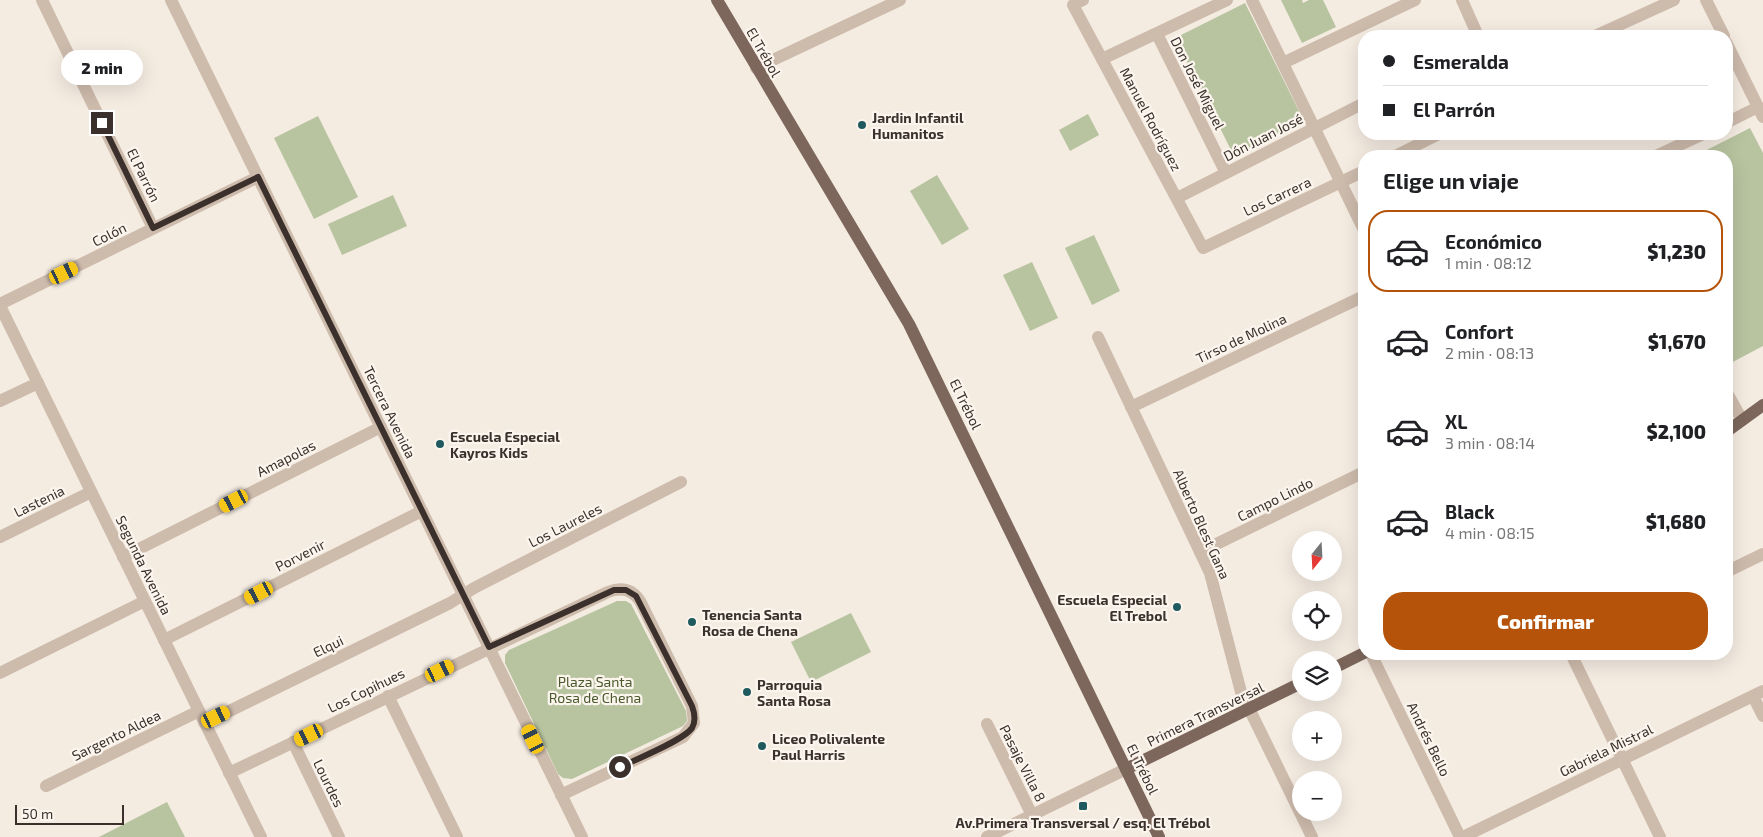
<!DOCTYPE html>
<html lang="es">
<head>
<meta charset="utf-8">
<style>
	:root { --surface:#fff; --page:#f6f6f6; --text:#202124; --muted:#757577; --line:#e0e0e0; --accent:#b45309 }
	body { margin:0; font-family:"Exo 2",sans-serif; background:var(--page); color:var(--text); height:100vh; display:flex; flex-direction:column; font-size:19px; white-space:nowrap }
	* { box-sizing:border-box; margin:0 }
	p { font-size:16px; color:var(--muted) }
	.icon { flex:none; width:28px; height:28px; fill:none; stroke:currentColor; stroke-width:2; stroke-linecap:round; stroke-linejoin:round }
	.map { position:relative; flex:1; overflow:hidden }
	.drawer { position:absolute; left:1358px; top:150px; width:375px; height:510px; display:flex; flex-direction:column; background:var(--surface); border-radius:20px; box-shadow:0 5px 20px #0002 }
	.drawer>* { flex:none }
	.hud { position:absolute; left:1358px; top:30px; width:375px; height:110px; border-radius:20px; box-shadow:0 5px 20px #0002; display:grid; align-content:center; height:110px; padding:0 25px; background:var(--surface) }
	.needle { width:32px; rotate:198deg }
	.controls { position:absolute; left:1292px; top:531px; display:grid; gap:10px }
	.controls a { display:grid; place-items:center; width:50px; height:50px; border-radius:50%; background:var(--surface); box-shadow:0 5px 20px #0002; font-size:25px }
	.scale { position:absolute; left:15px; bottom:12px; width:109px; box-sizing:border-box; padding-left:5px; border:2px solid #3b302b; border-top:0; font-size:14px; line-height:18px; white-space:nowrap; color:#3b302b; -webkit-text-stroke:4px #fbf5ee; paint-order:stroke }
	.end { position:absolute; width:22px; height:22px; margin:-11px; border:6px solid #3b302b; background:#fff; box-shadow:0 0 0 2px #fff }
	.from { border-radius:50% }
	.bubble { position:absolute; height:35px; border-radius:18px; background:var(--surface); box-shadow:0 5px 20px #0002; font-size:16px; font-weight:800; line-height:35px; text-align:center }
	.car { position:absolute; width:15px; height:30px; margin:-15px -8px; border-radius:6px; box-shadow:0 0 4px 1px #0007; background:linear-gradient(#f5c518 24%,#345 0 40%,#f5c518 0 76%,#345 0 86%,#f5c518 0) }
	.hud b { display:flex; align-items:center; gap:18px; height:48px; font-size:19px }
	.hud b+b { border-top:1px solid var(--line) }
	.hud i { width:12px; height:12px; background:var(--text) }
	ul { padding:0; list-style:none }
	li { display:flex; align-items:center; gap:15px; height:82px; margin:0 10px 8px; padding:0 15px; border:2px solid transparent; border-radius:20px }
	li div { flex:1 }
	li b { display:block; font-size:19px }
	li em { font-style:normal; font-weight:800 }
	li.current { border-color:var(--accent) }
	li>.icon { width:45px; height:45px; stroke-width:1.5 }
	h2 { padding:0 25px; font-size:22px; line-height:60px }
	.primary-button { display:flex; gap:10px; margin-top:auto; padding:10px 25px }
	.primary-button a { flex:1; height:58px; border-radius:20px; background:var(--accent); color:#fff; font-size:20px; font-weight:800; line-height:58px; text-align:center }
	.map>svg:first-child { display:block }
	.green { fill:#b8c4a0 }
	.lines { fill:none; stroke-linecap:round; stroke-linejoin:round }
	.minor { stroke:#cdbbac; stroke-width:12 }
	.major { stroke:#7d675c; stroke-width:12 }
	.route { stroke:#3b302b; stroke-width:6 }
	.poi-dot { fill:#1f5a5e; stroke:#fbf5ee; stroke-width:2 }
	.labels { text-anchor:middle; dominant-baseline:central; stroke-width:4.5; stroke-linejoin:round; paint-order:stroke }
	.street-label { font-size:14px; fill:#3b302b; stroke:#fbf5ee }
	.poi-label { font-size:14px; font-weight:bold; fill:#3b302b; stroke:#fbf5ee; text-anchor:start }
	.park-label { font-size:14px; fill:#4a5a2e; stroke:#fbf5ee }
</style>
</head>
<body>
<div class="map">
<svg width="1763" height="837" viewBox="0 0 1763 837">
	<rect width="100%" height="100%" fill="#f4ebe1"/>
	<g class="green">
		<path d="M1281 0H1302L1303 3 1309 0H1323L1336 27 1302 43Z"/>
		<path d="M1245 3 1304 121 1234 156 1175 38Z"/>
		<path d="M1088 114 1099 135 1070 151 1059 130Z"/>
		<path d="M318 116 358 197 314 219 274 138Z"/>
		<path d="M1750 128 1763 153V346L1727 365 1726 156H1695Z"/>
		<path d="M937 175 969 229 942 245 910 191Z"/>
		<path d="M393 195 407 226 342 255 328 224Z"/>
		<path d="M1094 235 1120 291 1092 305 1065 248Z"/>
		<path d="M1032 262 1058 318 1030 331 1003 275Z"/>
		<path d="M617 601H626L631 604 686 711 687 721 683 726 572 779 563 778 558 774 505 663V655L509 650Z"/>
		<path d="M851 613 871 652 811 682 791 642Z"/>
		<path d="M167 802 185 837H99Z"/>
	</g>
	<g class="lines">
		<g class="minor">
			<path d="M42 0 153 228"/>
			<path d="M171 0 582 837"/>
			<path d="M1083 0 1073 5 1203 248 1364 171"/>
			<path d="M1252 0 1364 230"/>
			<path d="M1462 0 1478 36"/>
			<path d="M1706 0 1724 36"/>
			<path d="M1157 34 1226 173"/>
			<path d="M1595 36 1674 0"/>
			<path d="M1726 42 1763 117"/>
			<path d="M1102 59 1227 0"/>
			<path d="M1283 63 1415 0"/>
			<path d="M756 68 900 0"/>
			<path d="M1726 123 1758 107"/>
			<path d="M1395 156 1437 135"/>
			<path d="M1656 156 1703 134"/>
			<path d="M1177 198 1364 103"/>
			<path d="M0 304 258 177"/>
			<path d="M0 306 261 837"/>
			<path d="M1098 337 1210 573 1241 692 1312 837"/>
			<path d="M1726 391 1742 420"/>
			<path d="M0 401 38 383"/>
			<path d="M1131 407 1364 296"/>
			<path d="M0 537 91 492"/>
			<path d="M1200 552 1364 472"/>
			<path d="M123 557 381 427"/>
			<path d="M1726 572 1763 554"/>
			<path d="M164 640 422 511"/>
			<path d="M1371 654 1460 837"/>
			<path d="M1571 654 1660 837"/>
			<path d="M0 673 145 601"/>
			<path d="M388 696 457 837"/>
			<path d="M1753 696 1763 716"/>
			<path d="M205 723 450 603 474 588 681 482"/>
			<path d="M987 724 1032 815"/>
			<path d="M293 742 339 837"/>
			<path d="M229 773 608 592C621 587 632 589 640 601L692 706 694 723 683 737 561 795"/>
			<path d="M46 786 199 711"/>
			<path d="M987 837 1126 769"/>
			<path d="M1463 837 1763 691"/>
		</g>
		<g class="major">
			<path d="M717 0 909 324 1159 837"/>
			<path d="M1726 432 1763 405"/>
			<path d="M1334 668 1364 653"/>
			<path d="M1126 769 1301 683"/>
		</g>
	</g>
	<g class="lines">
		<path class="route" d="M102 123 153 228 258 177 489 647 614 590H626L636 596 692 706C695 714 696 721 692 728 684 740 635 760 620 767"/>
	</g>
	<g class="poi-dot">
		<circle cx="862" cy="125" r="5"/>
		<circle cx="440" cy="444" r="5"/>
		<circle cx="1177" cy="607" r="5"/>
		<circle cx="692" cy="622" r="5"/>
		<circle cx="747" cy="692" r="5"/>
		<circle cx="762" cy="746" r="5"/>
		<rect x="1078" y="801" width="10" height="10" rx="2.5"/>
	</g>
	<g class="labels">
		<g class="street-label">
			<text transform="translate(764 52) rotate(60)">El Trébol</text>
			<text transform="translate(1198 83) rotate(63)">Don José Miguel</text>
			<text transform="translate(1151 119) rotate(62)">Manuel Rodríguez</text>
			<text transform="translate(1263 137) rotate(-27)">Dón Juan José</text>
			<text transform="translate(144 175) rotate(64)">El Parrón</text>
			<text transform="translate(1277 196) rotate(-25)">Los Carrera</text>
			<text transform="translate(109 234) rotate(-26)">Colón</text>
			<text transform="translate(1241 338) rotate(-25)">Tirso de Molina</text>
			<text transform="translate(966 404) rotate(64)">El Trébol</text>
			<text transform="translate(390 412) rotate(64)">Tercera Avenida</text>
			<text transform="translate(286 458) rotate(-27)">Amapolas</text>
			<text transform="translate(1275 499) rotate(-26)">Campo Lindo</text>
			<text transform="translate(39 501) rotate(-26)">Lastenia</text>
			<text transform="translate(1202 524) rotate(66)">Alberto Blest Gana</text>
			<text transform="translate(565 525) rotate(-27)">Los Laureles</text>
			<text transform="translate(300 555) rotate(-27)">Porvenir</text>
			<text transform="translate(144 565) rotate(64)">Segunda Avenida</text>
			<text transform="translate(328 646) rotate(-26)">Elqui</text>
			<text transform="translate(366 690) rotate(-26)">Los Copihues</text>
			<text transform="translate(1205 714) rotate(-26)">Primera Transversal</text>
			<text transform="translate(116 735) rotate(-26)">Sargento Aldea</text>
			<text transform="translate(1429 739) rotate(64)">Andrés Bello</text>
			<text transform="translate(1606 750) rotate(-26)">Gabriela Mistral</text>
			<text transform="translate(1023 763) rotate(63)">Pasaje Villa 8</text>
			<text transform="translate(1143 769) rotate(64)">El Trébol</text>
			<text transform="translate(329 783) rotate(64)">Lourdes</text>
		</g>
		<g class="poi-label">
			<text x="872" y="117">Jardin Infantil<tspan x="872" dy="16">Humanitos</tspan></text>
			<text x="450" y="436">Escuela Especial<tspan x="450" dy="16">Kayros Kids</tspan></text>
			<text x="1167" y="599" text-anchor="end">Escuela Especial<tspan x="1167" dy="16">El Trebol</tspan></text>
			<text x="702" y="614">Tenencia Santa<tspan x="702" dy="16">Rosa de Chena</tspan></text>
			<text x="757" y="684">Parroquia<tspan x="757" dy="16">Santa Rosa</tspan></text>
			<text x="772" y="738">Liceo Polivalente<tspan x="772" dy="16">Paul Harris</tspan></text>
			<text x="1083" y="822" text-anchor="middle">Av.Primera Transversal / esq. El Trébol</text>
		</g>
		<g class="park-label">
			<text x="595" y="681">Plaza Santa<tspan x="595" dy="16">Rosa de Chena</tspan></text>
		</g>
	</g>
</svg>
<div class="controls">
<a><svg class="needle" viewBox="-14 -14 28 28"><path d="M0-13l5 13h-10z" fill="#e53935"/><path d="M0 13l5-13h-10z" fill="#757577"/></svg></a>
<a><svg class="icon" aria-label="locate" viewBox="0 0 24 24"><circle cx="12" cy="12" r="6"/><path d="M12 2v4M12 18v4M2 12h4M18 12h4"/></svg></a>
<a><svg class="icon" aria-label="layers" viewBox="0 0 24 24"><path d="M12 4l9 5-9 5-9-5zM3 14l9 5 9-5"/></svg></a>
<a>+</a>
<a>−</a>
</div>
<div class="scale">50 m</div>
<i class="end from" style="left:620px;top:767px"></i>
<i class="end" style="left:102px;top:123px"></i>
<div class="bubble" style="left:61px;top:50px;width:82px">2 min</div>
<i class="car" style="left:64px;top:273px;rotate:64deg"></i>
<i class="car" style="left:234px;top:501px;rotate:243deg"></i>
<i class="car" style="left:259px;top:593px;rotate:243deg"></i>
<i class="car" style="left:440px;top:671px;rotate:64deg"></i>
<i class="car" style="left:216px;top:717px;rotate:64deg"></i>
<i class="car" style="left:309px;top:735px;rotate:244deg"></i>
<i class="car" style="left:533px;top:739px;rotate:334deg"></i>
<div class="hud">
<b><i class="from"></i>Esmeralda</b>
<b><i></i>El Parrón</b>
</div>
<section class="drawer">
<h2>Elige un viaje</h2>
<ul>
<li class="current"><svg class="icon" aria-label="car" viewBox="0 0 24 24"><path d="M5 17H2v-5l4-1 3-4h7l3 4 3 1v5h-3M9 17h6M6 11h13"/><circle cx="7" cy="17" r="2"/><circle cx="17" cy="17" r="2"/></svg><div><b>Económico</b><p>1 min · 08:12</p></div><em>$1,230</em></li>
<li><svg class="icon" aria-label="car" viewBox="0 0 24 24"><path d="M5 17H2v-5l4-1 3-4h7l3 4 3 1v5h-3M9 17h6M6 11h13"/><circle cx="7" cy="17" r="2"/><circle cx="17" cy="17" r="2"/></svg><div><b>Confort</b><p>2 min · 08:13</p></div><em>$1,670</em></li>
<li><svg class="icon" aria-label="car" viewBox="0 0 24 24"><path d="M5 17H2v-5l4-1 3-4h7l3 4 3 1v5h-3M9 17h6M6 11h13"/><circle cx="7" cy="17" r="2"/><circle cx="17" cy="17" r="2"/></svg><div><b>XL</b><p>3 min · 08:14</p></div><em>$2,100</em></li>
<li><svg class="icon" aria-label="car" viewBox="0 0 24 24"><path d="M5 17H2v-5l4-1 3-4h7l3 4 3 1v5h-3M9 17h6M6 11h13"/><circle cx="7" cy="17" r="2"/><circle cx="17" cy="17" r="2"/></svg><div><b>Black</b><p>4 min · 08:15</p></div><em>$1,680</em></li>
</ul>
<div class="primary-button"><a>Confirmar</a></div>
</section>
</div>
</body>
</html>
